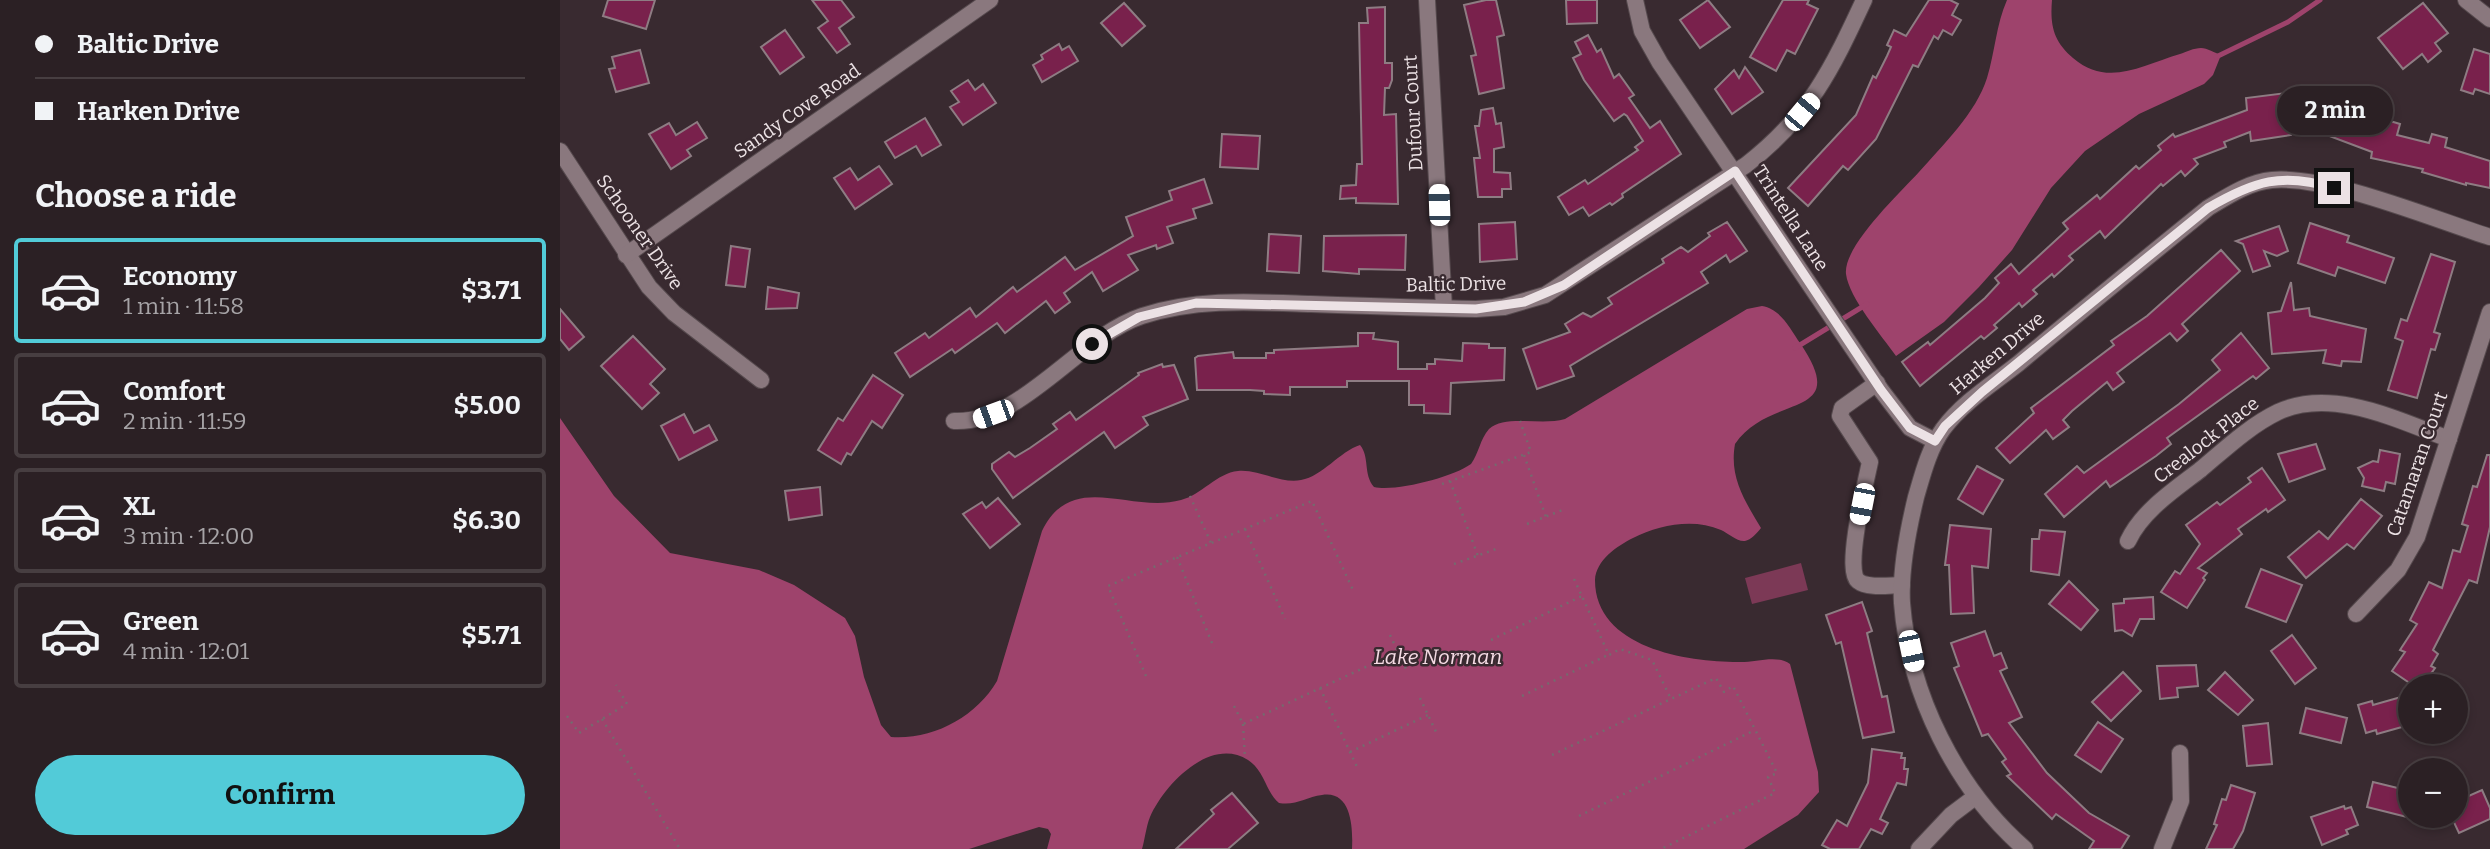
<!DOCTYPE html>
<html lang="en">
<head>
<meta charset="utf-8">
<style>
	:root { --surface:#2b2024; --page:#372d31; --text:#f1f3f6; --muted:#a6a3a6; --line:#473e41; --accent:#52cbd8 }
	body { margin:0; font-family:Bitter,serif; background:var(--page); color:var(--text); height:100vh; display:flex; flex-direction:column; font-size:26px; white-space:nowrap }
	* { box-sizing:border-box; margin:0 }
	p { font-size:23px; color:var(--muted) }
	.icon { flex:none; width:38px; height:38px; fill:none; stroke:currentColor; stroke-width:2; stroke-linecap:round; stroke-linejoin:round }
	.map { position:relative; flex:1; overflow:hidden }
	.side { display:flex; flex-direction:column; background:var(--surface); width:560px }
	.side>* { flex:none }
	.hud { display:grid; align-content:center; height:154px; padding:0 35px; background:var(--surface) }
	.fabs { position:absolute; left:1838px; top:674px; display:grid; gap:14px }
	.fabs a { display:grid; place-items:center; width:70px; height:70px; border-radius:50%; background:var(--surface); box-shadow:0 4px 10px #0003,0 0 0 2px var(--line); font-size:35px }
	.end { position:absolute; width:32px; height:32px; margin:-16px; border:9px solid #ece2e5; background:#111; box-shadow:0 0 0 4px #111 }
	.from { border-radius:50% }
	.bubble { position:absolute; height:49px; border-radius:24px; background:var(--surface); box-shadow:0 4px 10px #0003,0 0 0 2px var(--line); font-size:23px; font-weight:700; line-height:49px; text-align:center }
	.car { position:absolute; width:21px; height:42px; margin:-21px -10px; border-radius:9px; box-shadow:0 0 5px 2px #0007; background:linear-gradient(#fff 24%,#345 0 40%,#fff 0 76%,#345 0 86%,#fff 0) }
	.hud b { display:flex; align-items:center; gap:24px; height:66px; font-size:26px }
	.hud b+b { border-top:2px solid var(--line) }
	.hud i { width:18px; height:18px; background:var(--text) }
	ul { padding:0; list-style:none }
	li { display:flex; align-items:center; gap:21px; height:105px; margin:0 14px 10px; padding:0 21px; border:4px solid var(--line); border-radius:7px }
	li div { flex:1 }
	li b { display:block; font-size:26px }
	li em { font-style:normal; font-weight:700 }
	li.active { border-color:var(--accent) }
	li>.icon { width:63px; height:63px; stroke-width:1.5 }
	h2 { padding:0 35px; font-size:32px; line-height:84px }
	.primary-button { display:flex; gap:14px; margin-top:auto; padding:14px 35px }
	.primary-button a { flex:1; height:80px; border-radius:42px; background:var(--accent); color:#111; font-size:28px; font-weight:700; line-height:80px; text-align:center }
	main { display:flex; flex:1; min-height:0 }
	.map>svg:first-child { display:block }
	.green { fill:#7c3956 }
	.water { fill:#9e436c }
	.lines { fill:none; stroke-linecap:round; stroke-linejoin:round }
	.stream { stroke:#9e436c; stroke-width:5 }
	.building { fill:#79214c; stroke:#8e7c83; stroke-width:2 }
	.minor-casing { stroke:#55494d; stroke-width:18 }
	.path { stroke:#76696e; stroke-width:2.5; stroke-dasharray:2 5; stroke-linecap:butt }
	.minor { stroke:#8a787e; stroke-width:16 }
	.route { stroke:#ece2e5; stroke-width:9 }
	.labels { text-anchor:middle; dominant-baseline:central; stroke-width:5; stroke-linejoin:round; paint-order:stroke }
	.street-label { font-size:19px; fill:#ece2e5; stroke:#392a30 }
	.water-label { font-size:21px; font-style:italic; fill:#f5dbe4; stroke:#392a30 }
</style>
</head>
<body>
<main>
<section class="side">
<div class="hud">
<b><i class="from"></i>Baltic Drive</b>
<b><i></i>Harken Drive</b>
</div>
<h2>Choose a ride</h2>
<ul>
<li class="active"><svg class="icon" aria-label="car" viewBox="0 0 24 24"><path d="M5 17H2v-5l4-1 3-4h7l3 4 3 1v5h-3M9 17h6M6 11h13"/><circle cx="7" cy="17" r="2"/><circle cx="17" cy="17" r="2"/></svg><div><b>Economy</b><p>1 min · 11:58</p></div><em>$3.71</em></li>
<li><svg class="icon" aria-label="car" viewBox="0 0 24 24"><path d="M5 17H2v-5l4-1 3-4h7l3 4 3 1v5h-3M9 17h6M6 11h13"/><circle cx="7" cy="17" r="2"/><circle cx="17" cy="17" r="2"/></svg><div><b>Comfort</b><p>2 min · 11:59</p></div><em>$5.00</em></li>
<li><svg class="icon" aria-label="car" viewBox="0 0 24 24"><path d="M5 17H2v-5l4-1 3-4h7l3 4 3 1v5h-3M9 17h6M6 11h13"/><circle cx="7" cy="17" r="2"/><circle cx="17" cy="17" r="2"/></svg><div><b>XL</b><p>3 min · 12:00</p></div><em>$6.30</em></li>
<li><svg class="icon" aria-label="car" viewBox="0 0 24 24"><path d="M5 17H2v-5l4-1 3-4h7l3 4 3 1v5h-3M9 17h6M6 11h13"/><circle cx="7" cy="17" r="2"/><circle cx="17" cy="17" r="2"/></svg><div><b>Green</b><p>4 min · 12:01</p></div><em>$5.71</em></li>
</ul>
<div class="primary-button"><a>Confirm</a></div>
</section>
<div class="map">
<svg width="1930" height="849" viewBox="0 0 1930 849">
	<rect width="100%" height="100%" fill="#392a30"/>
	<path class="green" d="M1241 563 1248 590 1192 604 1185 578Z"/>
	<g class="water">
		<path d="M1447 0H1492C1490 25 1493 41 1513 58 1548 88 1582 65 1620 54 1626 52 1634 48 1641 48 1647 48 1655 53 1661 55L1653 75 1644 84 1579 114 1525 151 1491 188 1452 250 1419 287 1384 322 1336 356C1322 336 1289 298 1286 274 1283 246 1340 193 1359 172 1383 145 1416 113 1427 78 1435 52 1436 25 1447 0Z"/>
		<path d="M1202 306C1221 309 1230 329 1240 343 1293 421 1210 392 1175 444 1169 478 1185 501 1201 528 1197 533 1191 540 1185 541 1177 542 1168 533 1161 530 1133 518 1099 525 1073 538 1057 546 1036 560 1035 580 1035 648 1127 662 1178 662 1194 663 1217 654 1230 664L1258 772 1259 792 1238 815 1184 849H792C793 829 792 790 762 795 746 797 736 806 719 803 705 791 705 771 688 760 650 736 604 785 590 817 586 827 585 839 582 849H487L491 834 488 829 479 827 409 849H0V418L54 496 110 553 199 570 234 585 285 618 295 636 304 677 321 725 331 737C373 740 416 717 437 681L482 531C512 469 570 514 621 500 641 495 657 473 678 471 698 469 721 484 741 480 763 476 779 452 800 445 810 457 803 474 814 487 836 492 893 477 911 464 919 453 920 439 929 429 945 414 981 426 1005 419L1187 309Z"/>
	</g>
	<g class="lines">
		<g class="stream">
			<path d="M1656 57 1728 22 1760 0"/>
			<path d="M1235 348 1307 304"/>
		</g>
	</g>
	<g class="building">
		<path d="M48 0H95L86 29 43 16Z"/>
		<path d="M252 0H281L294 17 279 28 290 44 277 53 258 28 268 21Z"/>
		<path d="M926 0H936L944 35 937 37 944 88 919 94 911 56 916 55 904 5Z"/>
		<path d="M1006 0H1037V23L1007 24Z"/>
		<path d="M1148 0 1170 27 1140 48 1120 20Z"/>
		<path d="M1223 0H1249L1247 4 1258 9 1235 54 1227 50 1216 71 1190 57Z"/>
		<path d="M1369 0H1390L1398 4 1392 15 1401 20 1392 35 1383 30 1378 39 1374 36 1358 67 1353 65 1316 139 1288 170 1283 166 1248 206 1228 188 1296 115 1313 76 1316 78 1327 56 1331 47 1327 45 1334 30 1346 36Z"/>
		<path d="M564 3 585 26 562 46 541 23Z"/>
		<path d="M1863 3 1888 33 1875 43 1881 51 1868 62 1862 54 1843 69 1818 38Z"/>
		<path d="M825 7V63H832V80L829 88H825L824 115 836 114 838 204 796 203V198L780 199 781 186 796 185 797 164H802L799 23H808L807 8Z"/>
		<path d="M225 30 244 57 220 74 201 47Z"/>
		<path d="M1028 35 1037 52 1041 49 1054 78 1059 74 1074 95 1069 98 1090 128 1100 121 1121 154 1062 194 1063 197 1052 205 1050 203 1029 216 1023 207 1009 215 998 197 1025 180 1028 184 1078 150 1075 147 1083 141 1067 116 1064 114 1054 121 1024 80 1013 58 1021 54 1015 42Z"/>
		<path d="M499 44 502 50 509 46 518 61 482 82 473 65 483 59 481 55Z"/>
		<path d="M1914 49 1930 54V94L1915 89 1913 94 1901 90Z"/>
		<path d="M80 50 89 83 56 92 49 69 55 68 52 57Z"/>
		<path d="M1185 67 1203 92 1172 114 1155 89 1174 70 1179 78Z"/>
		<path d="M408 80 415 90 423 84 436 103 403 125 390 107 399 102 391 91Z"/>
		<path d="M1726 93 1731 135 1691 141 1690 132 1664 142 1666 147 1634 159 1638 164 1625 176 1621 171 1603 186 1601 184 1545 238 1540 231 1509 256 1513 260 1494 277 1492 274 1473 290 1477 294 1462 307 1459 303 1434 325 1437 328 1424 339 1421 336 1360 386 1342 362 1368 342 1370 345 1425 298 1439 283 1435 278 1451 264 1459 274 1508 229 1503 223 1537 195 1540 199 1576 166 1579 169 1601 150 1598 146 1613 134 1615 137 1687 110 1686 98Z"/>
		<path d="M1749 97 1780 108 1779 113 1818 124 1820 118 1840 124 1837 135 1869 143 1872 134 1887 138 1885 147 1930 161V188L1906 183V185L1862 172 1863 169 1811 158 1812 152 1740 125Z"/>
		<path d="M933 108 936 124 941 123 944 147 934 149V172L950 173 951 189H942V197H918L914 158H920L915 126H919L921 110Z"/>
		<path d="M365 118 381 145 362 156 356 146 335 158 325 142Z"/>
		<path d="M137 122 147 138 127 150 131 156 111 169 89 134 109 123 116 135Z"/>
		<path d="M662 134 700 136 698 169 660 167Z"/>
		<path d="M319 166 332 184 295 209 274 178 290 168 298 180Z"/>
		<path d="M644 179 652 203 633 209 636 218 607 227 613 243 597 249 596 245 568 255 578 270 543 291 532 272 504 293 510 302 495 313 486 301 445 333 437 323 395 353 392 349 350 377 335 353 365 333 369 338 410 308 416 317 453 287 457 292 505 257 515 270 573 236 566 217 612 200 609 191Z"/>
		<path d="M955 222 957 259 920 262 919 224Z"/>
		<path d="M1167 222 1187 251 1170 262 1166 255 1141 272 1148 283 1010 366 1014 376 977 389 963 349 1010 332 1005 324 1023 313 1031 317 1052 304 1048 298 1104 263 1102 259 1121 247 1128 252 1150 236 1148 233Z"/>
		<path d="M1750 223 1789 236 1787 242 1834 258 1825 283 1778 267 1775 276 1738 263Z"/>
		<path d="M1719 226 1728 251 1717 256 1704 251 1710 266 1693 272 1683 244 1676 241Z"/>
		<path d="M709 234 741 236 739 273 707 271Z"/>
		<path d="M846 235 845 270 799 269V274L763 271 764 236Z"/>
		<path d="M171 246 190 249 185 287 166 285Z"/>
		<path d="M1661 250 1680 271 1622 324 1628 331 1617 341 1610 333 1557 373 1564 382 1553 390 1547 382 1512 411 1503 420 1509 427 1493 439 1486 430 1450 463 1436 448 1474 413 1471 408 1554 345 1551 341 1587 316Z"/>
		<path d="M1871 254 1895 262 1874 332 1880 334 1875 350 1871 349 1857 398 1828 390 1843 341 1835 338 1841 319 1847 321Z"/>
		<path d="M1731 282 1734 310 1749 308 1750 316 1806 329 1801 362 1782 361 1781 366 1763 363 1766 350 1712 354 1708 313 1721 311Z"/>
		<path d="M208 287 239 293 237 308 206 309Z"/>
		<path d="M0 309 24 337 9 350 0 339Z"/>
		<path d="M798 333H814L813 339 838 342V369H867V364H875V359L902 361 903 343 929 344V348H945L944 380 891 383 890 414 864 413V405H849V381H787V387H730V395L704 394V391L690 390H637L635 358 638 356 673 352 674 358H706V353H714V350L798 346Z"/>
		<path d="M1681 333 1709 368 1696 379 1693 376 1607 438 1611 444 1596 456 1550 487 1546 481 1504 517 1485 494 1517 466 1524 473 1619 404 1660 370 1652 360Z"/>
		<path d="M73 336 105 369 90 384 99 393 82 409 41 366Z"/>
		<path d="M602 364 603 367 614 365 628 399 583 417 588 425 555 448 544 432 453 498 432 469V464L449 452 455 457 470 448 497 429 493 424 510 412 516 420 579 375 578 373Z"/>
		<path d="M313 375 343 395 322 428 312 421 291 455 287 453 281 464 258 450 278 418 283 421Z"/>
		<path d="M124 414 134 433 149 425 157 440 119 460 101 426Z"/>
		<path d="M1756 444 1765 469 1729 482 1718 454Z"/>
		<path d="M1820 450 1840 454 1835 484 1826 482 1824 491 1802 486 1804 478 1798 468 1813 461 1818 462Z"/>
		<path d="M1927 455H1930V527L1917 583 1909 580 1873 650 1878 654 1871 666 1875 668 1862 686H1854L1832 671 1845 652 1840 650 1857 624 1850 620 1869 582 1882 588 1893 550 1900 552 1908 526 1902 524 1913 486 1917 487Z"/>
		<path d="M1417 466 1443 480 1423 514 1398 499Z"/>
		<path d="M1702 468 1725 500 1708 512 1706 509 1678 529 1682 534 1638 568 1647 573 1643 578 1645 580 1627 608 1601 592 1615 571 1620 574 1640 544 1626 525 1657 502 1660 505 1691 482 1688 478Z"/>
		<path d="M260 487 262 515 229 520 225 491Z"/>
		<path d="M438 498 460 524 430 548 403 514 422 502 426 508Z"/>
		<path d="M1801 499 1822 516 1794 549 1787 544 1746 578 1728 557 1759 531 1768 539Z"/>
		<path d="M1390 525 1431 529 1428 568 1412 566 1414 613 1391 614 1389 565H1385Z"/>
		<path d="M1480 530 1505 532 1499 575 1471 571 1472 539H1479Z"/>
		<path d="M1701 569 1742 585 1726 622 1686 607Z"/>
		<path d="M1509 581 1538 610 1521 630 1489 604Z"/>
		<path d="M1593 597 1594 619H1580L1572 636 1562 630 1555 631 1553 604 1564 603V599Z"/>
		<path d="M1302 602 1312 631 1307 633 1322 697 1327 696 1334 732 1303 738 1281 642 1276 644 1266 615Z"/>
		<path d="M1425 631 1434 656 1441 653 1447 668 1440 671 1462 717 1449 723 1487 773 1529 813 1569 836 1561 849H1529L1534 841 1496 814 1492 819 1447 776 1451 774 1442 762 1446 759 1428 734 1422 736 1394 668 1399 666 1391 643Z"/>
		<path d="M1732 635 1756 668 1735 684 1711 651Z"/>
		<path d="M1636 665 1638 686 1617 688 1618 697 1600 699 1597 666Z"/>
		<path d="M1563 672 1581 691 1551 721 1532 702Z"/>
		<path d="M1665 672 1693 700 1678 715 1648 690Z"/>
		<path d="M1841 697 1849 725 1817 734 1816 730 1806 733 1798 705 1812 701 1813 705Z"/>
		<path d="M1746 708 1787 718 1781 743 1740 733Z"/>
		<path d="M1538 722 1563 739 1541 772 1515 755Z"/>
		<path d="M1708 723 1712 764 1687 766 1683 726Z"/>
		<path d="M1312 749 1342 753 1341 758H1345L1344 769H1348L1346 785 1337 783 1320 819 1328 823 1322 834 1311 829 1299 849H1270L1262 845 1277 820 1287 826 1308 783Z"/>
		<path d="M1813 782 1850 791 1847 817 1807 807Z"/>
		<path d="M1671 785 1695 793 1683 831 1673 849H1646L1657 825 1654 824 1662 799 1666 800Z"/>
		<path d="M1922 790 1930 808V819L1899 833 1891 816H1895V802Z"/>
		<path d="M672 793 698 823 668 849H616L654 814 651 810Z"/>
		<path d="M1784 806 1785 809 1791 807 1798 825 1786 830 1788 834 1762 845 1751 817Z"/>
	</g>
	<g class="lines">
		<defs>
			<g id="minor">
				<path d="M867 0 884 308"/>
				<path d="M1075 0 1082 31 1100 63 1321 390 1350 428 1375 441"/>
				<path d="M1906 0 1930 19"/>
				<path d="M0 151 89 287 114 313 201 380"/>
				<path d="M66 255 430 0"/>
				<path d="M1317 383 1282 408 1280 416 1310 462C1306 481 1284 570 1298 581 1308 589 1330 585 1342 585"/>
				<path d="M394 421C462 424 518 337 582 316 637 298 694 302 751 304 806 306 861 308 916 309L944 307 985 295 1186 165C1250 115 1271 71 1304 0"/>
				<path d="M1568 541C1582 511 1614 490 1640 470 1664 450 1689 426 1718 412 1772 387 1837 420 1889 439"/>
				<path d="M1796 614 1838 570 1857 537 1930 312"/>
				<path d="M1359 849 1391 815 1415 797"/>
				<path d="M1465 849C1396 789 1349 694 1342 603 1340 569 1348 530 1356 497 1363 473 1369 449 1383 429 1403 402 1434 383 1459 363 1522 310 1585 259 1648 208 1668 196 1689 182 1712 180 1768 175 1873 219 1930 237"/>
				<path d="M1602 849 1621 801 1620 753"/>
			</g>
		</defs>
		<use href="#minor" class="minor-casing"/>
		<g class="path">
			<path d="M964 455 986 517"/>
			<path d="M890 481 918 556"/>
			<path d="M882 484 971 452 960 421"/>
			<path d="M630 496 651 543"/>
			<path d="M967 524 1005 509"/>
			<path d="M685 529 725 619"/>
			<path d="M617 557 654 648"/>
			<path d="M894 564 939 548"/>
			<path d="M1014 579 1049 655 1060 649 1092 660 1111 699 1156 678 1164 692 1173 686 1217 773 1208 777 1215 793 1101 849"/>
			<path d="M830 635 847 671"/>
			<path d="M931 640 1022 596"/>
			<path d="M586 676 548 586 752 501 793 590"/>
			<path d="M760 688 798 769"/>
			<path d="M962 696 1048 655"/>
			<path d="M860 698 877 734"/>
			<path d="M674 706 683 724 838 652"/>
			<path d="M7 716 19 733 67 704 56 685"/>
			<path d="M42 719 120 849"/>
			<path d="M683 724 685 758"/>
			<path d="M790 752 868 715"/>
			<path d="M992 755 1111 699"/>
			<path d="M1019 816 1195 730"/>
		</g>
		<use href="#minor" class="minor"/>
	</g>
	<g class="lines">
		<path class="route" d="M532 344 579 317 636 303 916 309 964 302 1004 285 1175 171 1321 390 1350 428 1375 441 1385 426 1422 392 1648 208C1694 181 1722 172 1774 188"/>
	</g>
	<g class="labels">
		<g class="street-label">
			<text transform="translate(237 111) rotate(-35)">Sandy Cove Road</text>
			<text transform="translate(853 113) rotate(-93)">Dufour Court</text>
			<text transform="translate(1231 218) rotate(57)">Trintella Lane</text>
			<text transform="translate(80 232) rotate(55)">Schooner Drive</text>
			<text transform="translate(896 284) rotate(-1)">Baltic Drive</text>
			<text transform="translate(1437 353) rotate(-40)">Harken Drive</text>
			<text transform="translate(1646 440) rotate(-38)">Crealock Place</text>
			<text transform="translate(1857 464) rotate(-71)">Catamaran Court</text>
		</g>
		<g class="water-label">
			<text x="878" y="657">Lake Norman</text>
		</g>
	</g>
</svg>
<div class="fabs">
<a>+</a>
<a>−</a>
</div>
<i class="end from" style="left:532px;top:344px"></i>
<i class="end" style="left:1774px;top:188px"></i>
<div class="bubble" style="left:1717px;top:86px;width:116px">2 min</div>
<i class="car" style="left:1242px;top:112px;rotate:40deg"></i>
<i class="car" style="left:879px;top:205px;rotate:358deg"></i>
<i class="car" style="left:433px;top:414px;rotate:250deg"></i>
<i class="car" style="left:1302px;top:504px;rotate:191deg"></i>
<i class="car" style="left:1351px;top:651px;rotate:168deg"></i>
</div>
</main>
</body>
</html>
